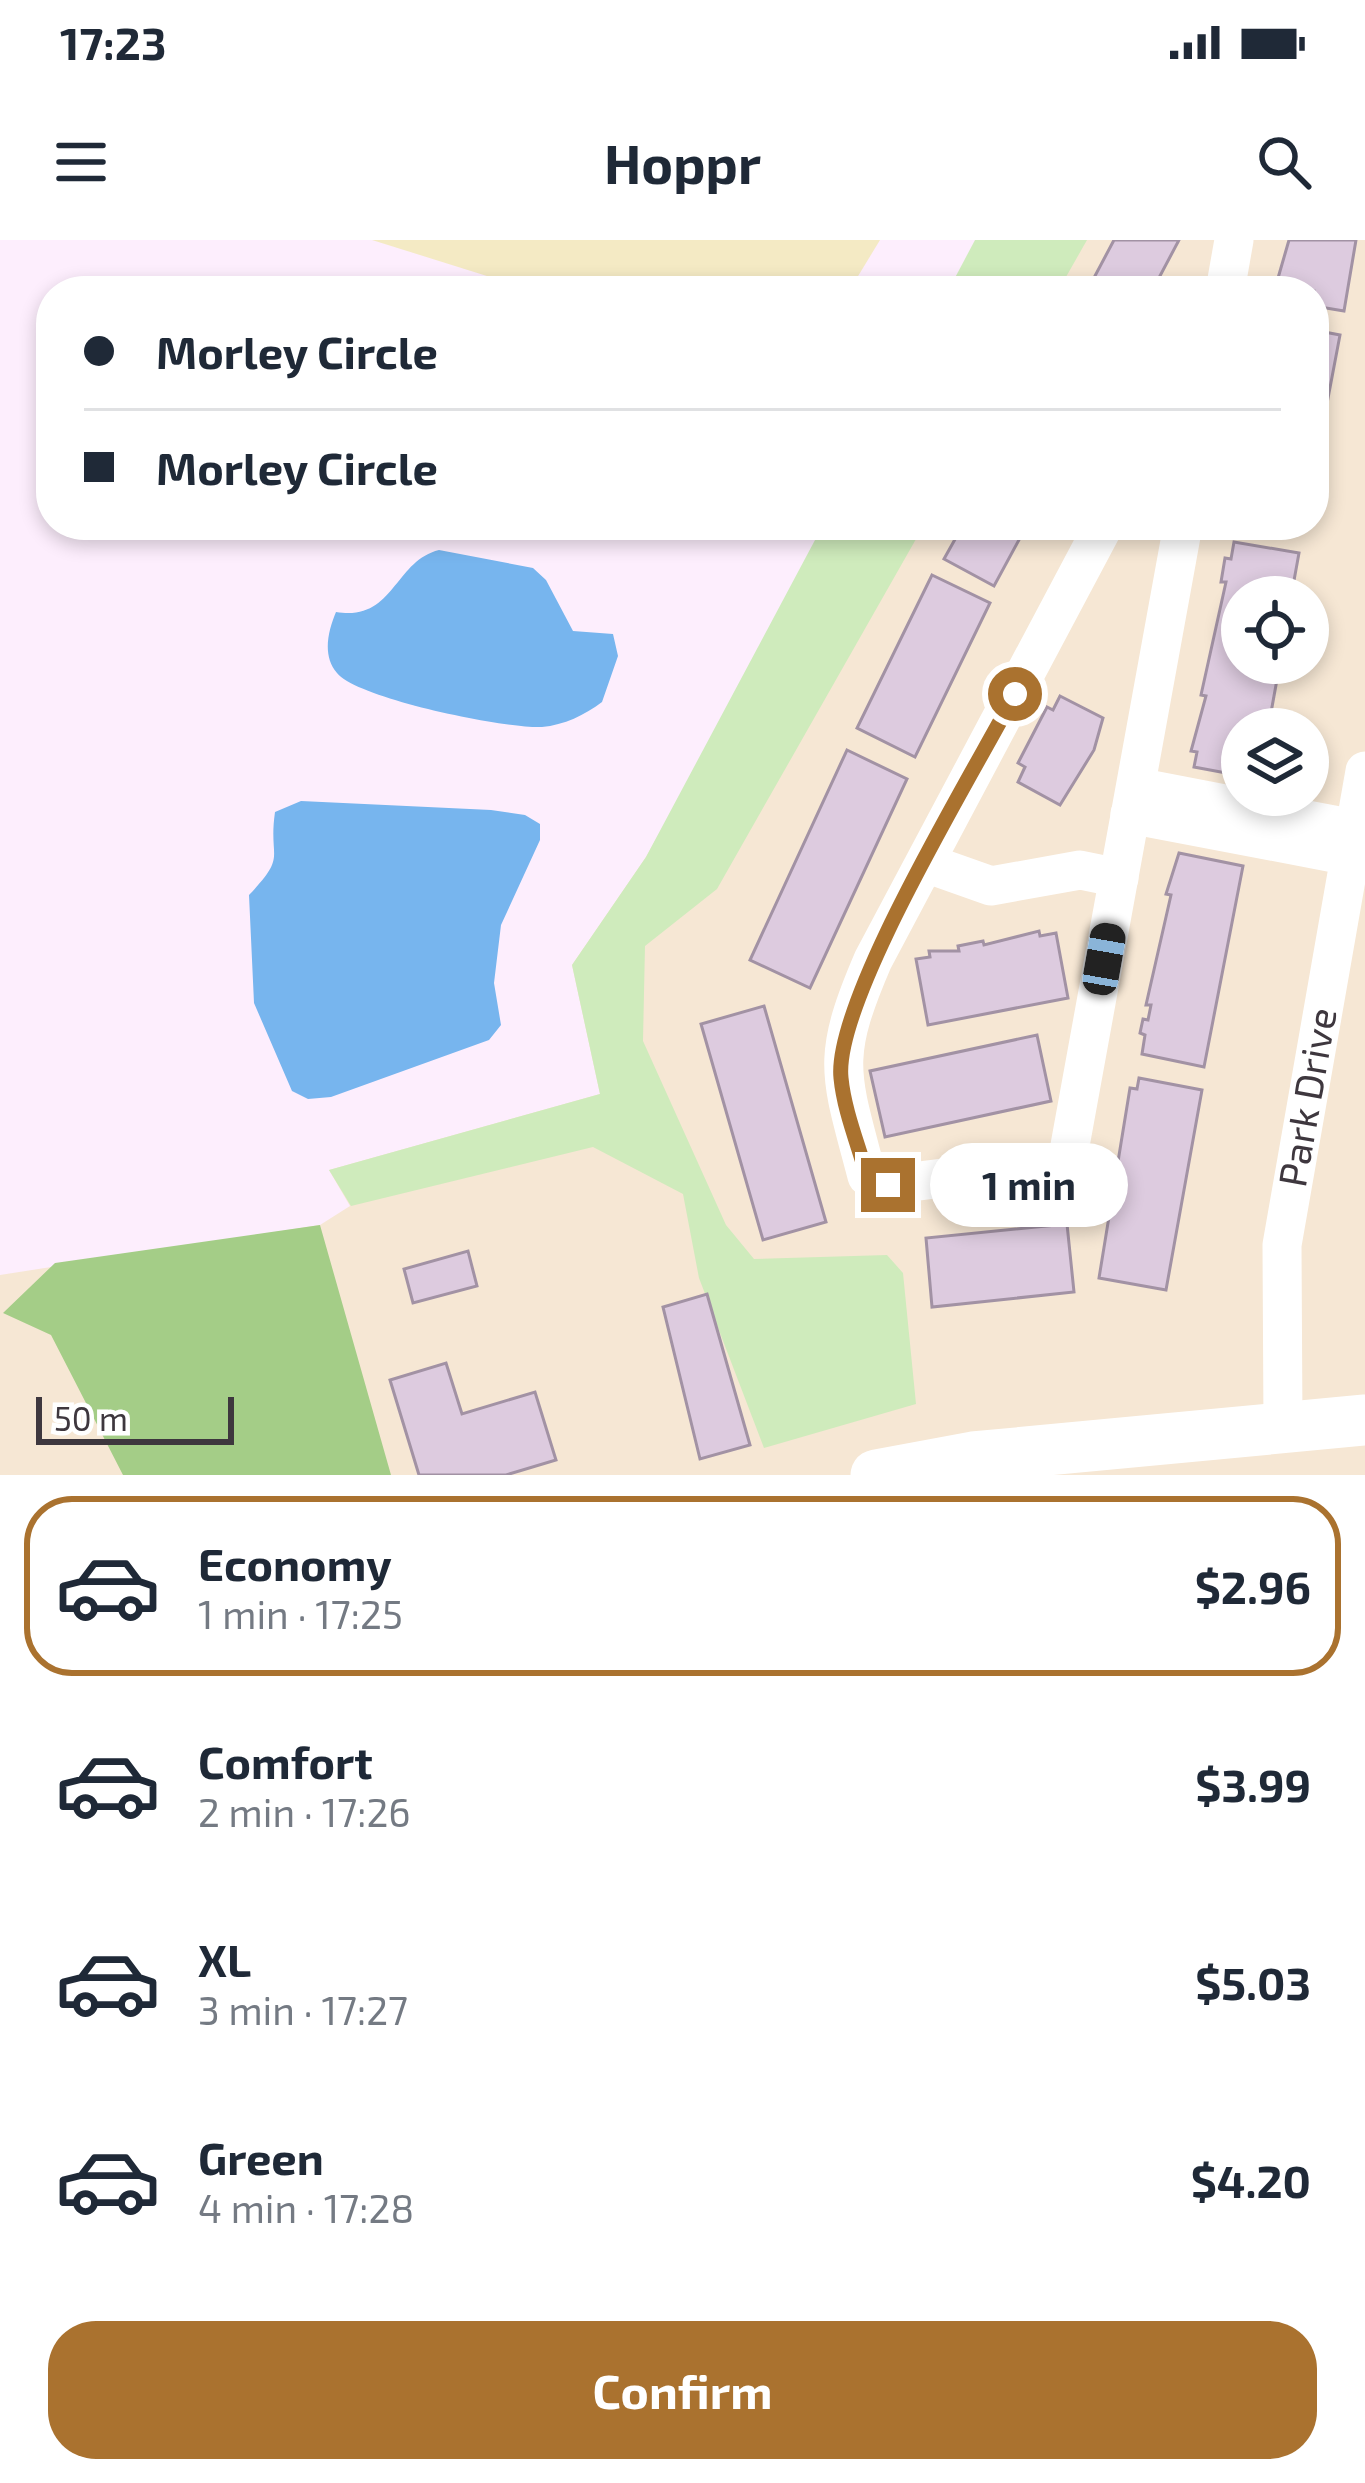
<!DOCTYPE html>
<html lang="en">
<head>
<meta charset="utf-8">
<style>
	:root { --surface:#fff; --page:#f6f6f7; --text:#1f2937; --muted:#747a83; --line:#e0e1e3; --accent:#aa722f }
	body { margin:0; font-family:"Exo 2",sans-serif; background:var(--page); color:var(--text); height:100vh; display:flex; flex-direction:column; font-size:45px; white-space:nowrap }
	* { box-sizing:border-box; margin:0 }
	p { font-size:39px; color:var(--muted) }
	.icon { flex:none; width:66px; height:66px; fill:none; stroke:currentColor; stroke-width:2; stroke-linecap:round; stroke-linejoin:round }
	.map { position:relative; height:1235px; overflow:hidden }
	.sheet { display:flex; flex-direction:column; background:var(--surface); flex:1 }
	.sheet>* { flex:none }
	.top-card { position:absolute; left:36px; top:36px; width:1293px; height:264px; border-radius:48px; box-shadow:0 6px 18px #0003; display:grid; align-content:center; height:264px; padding:0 48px; background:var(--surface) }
	.tools { position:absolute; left:1221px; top:336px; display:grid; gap:24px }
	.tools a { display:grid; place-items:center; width:108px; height:108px; border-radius:50%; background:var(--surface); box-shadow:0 6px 18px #0003; font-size:60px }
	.scale { position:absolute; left:36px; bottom:30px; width:198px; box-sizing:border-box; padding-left:12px; border:6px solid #3e373e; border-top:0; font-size:33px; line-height:42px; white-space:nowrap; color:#3e373e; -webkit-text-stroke:9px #fff; paint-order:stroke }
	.end { position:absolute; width:54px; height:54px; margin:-27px; border:15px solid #aa722f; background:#fff; box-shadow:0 0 0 6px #fff }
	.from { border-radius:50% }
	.bubble { position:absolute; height:84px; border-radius:42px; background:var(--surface); box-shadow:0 6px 18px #0003; font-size:39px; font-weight:700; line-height:84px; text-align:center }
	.car { position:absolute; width:36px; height:72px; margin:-36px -18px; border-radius:15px; box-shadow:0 0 9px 3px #0007; background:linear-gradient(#222 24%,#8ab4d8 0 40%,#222 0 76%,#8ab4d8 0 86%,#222 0) }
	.top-card b { display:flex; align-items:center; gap:42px; height:114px; font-size:45px }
	.top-card b+b { border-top:3px solid var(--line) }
	.top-card i { width:30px; height:30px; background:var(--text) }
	ul { padding:21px 0 0; list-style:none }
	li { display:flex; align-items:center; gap:36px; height:180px; margin:0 24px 18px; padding:0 24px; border:6px solid transparent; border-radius:48px }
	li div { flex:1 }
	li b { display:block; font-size:45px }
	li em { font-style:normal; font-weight:700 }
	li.current { border-color:var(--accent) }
	li>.icon { width:108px; height:108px; stroke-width:1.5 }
	.action { display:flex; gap:24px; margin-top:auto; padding:24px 48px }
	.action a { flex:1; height:138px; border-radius:48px; background:var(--accent); color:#fff; font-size:48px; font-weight:700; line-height:138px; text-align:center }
	.status { display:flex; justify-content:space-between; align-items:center; height:84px; padding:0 60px; background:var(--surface); direction:ltr }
	.status svg { height:33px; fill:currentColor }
	header { display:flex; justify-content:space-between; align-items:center; height:156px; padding:0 48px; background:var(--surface); font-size:54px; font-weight:700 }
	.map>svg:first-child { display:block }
	.industrial { fill:#f6e7d4; fill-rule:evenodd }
	.green { fill:#cfebbc }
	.forest { fill:#a4cd87 }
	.sand { fill:#f4eac4 }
	.water { fill:#77b5ee }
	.building { fill:#ddcbdf; stroke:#a292a4; stroke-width:3 }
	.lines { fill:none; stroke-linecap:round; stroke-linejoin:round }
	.minor { stroke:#fff; stroke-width:39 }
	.major { stroke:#fff; stroke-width:51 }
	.route { stroke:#aa722f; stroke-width:15 }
	.labels { text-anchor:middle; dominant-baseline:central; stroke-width:10; stroke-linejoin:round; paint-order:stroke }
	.street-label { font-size:39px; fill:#3e373e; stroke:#fff }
</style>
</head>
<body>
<div class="status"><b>17:23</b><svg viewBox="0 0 49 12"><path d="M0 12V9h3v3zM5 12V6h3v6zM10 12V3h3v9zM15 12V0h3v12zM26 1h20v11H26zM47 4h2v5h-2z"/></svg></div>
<header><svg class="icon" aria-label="menu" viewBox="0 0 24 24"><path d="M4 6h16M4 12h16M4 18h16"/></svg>Hoppr<svg class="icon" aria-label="search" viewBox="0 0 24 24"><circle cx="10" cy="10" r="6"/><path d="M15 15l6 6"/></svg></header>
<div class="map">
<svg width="1365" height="1235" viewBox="0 0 1365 1235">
	<rect width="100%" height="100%" fill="#fdeefd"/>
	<path class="industrial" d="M988 0H1365V1235H0V1035L320 985 350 966 329 930 600 854 572 725 646 617 830 285H1314V51H960ZM1242 357H1308V423H1242ZM1242 489H1308V555H1242Z"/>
	<g class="green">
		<path d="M975 0H1087L1058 51H948Z"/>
		<path d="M823 285H924L717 649 645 706 643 801 726 985 754 1019 887 1015 903 1033 916 1164 764 1208 699 1038 683 954 593 907 351 966 329 930 600 854 572 725 646 617Z"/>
	</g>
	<path class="forest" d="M320 985 391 1235H123L51 1095 3 1073 55 1023Z"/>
	<path class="sand" d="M372 0H880L849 51H535Z"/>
	<g class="water">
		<path d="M439 310 533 328 546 340 573 391 613 394 618 416 602 462C585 475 564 485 542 487 507 489 358 459 337 433 322 416 328 391 336 372 394 382 394 321 439 310Z"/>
		<path d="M301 561 491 570 525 575 540 584V600L501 685 494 743 501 785 489 800 331 857 308 859 292 851 254 763 249 655C288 614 268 621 275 572Z"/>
	</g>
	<g class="building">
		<path d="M1114 0H1179L1152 51H1087Z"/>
		<path d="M1289 0H1356L1344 71 1314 66V51H1281L1276 45Z"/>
		<path d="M1314 90 1340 95 1314 232Z"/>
		<path d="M963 285H1027L994 346 944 319Z"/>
		<path d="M1234 302 1299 313 1291 357H1242V423H1280L1268 489H1242V536L1194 527 1197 512 1191 511 1206 456 1201 455 1226 342H1221L1225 318 1231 319Z"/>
		<path d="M932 335 990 363 915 517 857 488Z"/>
		<path d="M1060 456 1103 478 1094 510 1060 565 1018 542 1025 527 1018 523 1047 467 1053 470Z"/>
		<path d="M847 510 907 539 810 748 750 720Z"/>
		<path d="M1179 613 1243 626 1204 827 1142 814 1145 795 1140 793 1143 779 1148 780 1151 765H1146L1171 655 1166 654Z"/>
		<path d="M1039 691 1040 696 1056 693 1068 758 928 785 916 719 930 717 929 711H959L958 706 983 701 984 705Z"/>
		<path d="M764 766 826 982 763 1000 701 784Z"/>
		<path d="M1037 795 1051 861 885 897 870 831Z"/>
		<path d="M1139 838 1202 850 1166 1050 1099 1038 1130 848 1137 849Z"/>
		<path d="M1067 984 1074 1052 932 1067 926 998Z"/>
		<path d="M468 1011 477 1046 413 1063 404 1029Z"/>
		<path d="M707 1054 750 1205 700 1219 663 1067Z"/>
		<path d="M446 1123 462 1174 535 1152 556 1220 506 1235H419L390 1140Z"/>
	</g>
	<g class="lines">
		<g class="minor">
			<path d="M1225 51 1234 0"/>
			<path d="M1104 285 873 720C830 820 840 833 867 936L888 945 1067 922 1183 285"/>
			<path d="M1136 547 1354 589"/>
			<path d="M1130 574 1350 616"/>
			<path d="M926 623 991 646 1080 630 1119 638"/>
			<path d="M1283 1186 1282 1005 1365 531"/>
		</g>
		<path class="major" d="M876 1235 973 1217 1365 1180"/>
	</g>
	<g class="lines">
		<path class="route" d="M888 945 867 936C858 904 844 870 841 838 833 762 974 532 1015 454"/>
	</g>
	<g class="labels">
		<g class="street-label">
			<text transform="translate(1306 857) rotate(-80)">Park Drive</text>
		</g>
	</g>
</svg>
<div class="tools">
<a><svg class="icon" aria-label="locate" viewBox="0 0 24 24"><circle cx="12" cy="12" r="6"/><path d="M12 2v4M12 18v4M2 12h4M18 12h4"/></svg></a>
<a><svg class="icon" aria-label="layers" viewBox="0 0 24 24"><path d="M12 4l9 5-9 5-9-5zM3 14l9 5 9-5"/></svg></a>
</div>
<div class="scale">50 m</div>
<i class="end from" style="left:1015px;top:454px"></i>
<i class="end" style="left:888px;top:945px"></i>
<div class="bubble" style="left:930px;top:903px;width:198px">1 min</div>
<i class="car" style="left:1104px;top:719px;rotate:10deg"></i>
<div class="top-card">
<b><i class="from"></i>Morley Circle</b>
<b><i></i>Morley Circle</b>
</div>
</div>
<section class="sheet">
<ul>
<li class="current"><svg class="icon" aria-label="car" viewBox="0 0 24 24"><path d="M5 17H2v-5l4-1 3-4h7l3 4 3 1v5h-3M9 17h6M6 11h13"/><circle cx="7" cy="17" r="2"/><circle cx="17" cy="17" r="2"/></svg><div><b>Economy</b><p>1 min · 17:25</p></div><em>$2.96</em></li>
<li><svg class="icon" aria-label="car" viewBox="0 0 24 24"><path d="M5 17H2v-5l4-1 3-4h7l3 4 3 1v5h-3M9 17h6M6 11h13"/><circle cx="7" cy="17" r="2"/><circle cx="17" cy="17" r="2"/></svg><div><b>Comfort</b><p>2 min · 17:26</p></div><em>$3.99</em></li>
<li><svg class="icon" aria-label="car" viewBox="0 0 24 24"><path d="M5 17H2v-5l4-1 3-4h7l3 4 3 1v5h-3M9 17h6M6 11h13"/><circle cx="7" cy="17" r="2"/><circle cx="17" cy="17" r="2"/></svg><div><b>XL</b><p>3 min · 17:27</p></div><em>$5.03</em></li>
<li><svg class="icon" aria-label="car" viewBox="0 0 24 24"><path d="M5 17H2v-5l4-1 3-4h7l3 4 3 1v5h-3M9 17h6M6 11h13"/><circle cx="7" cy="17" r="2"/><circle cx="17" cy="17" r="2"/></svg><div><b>Green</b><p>4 min · 17:28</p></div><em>$4.20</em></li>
</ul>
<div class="action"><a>Confirm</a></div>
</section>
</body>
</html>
